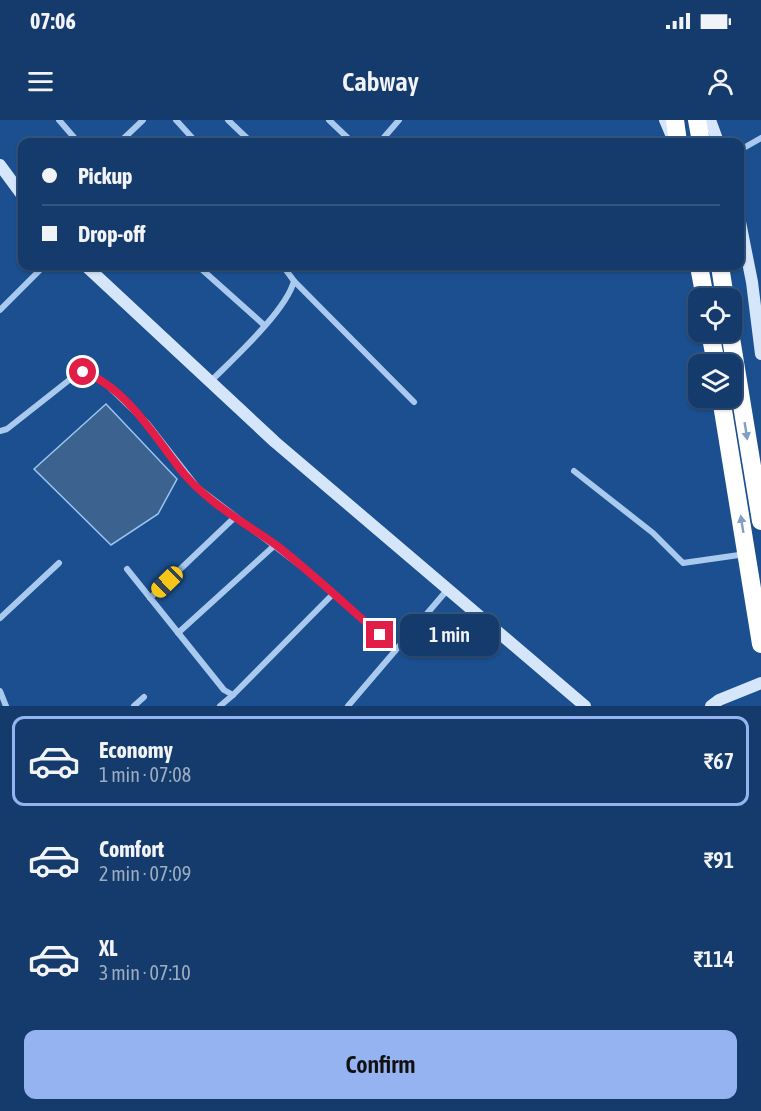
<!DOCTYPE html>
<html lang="en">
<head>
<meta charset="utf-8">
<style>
	:root { --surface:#143b6b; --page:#1d4271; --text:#f1f3f6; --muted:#9dadc1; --line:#33557e; --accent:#95b2f1 }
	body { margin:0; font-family:"Asap Condensed",sans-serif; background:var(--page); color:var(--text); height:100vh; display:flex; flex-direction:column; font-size:22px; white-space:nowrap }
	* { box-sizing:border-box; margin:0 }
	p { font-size:20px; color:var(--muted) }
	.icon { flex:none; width:33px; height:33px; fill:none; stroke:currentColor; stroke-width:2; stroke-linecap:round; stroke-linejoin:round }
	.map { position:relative; height:586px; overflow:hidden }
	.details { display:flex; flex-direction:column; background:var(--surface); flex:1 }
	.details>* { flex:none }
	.guide { position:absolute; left:18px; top:18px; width:726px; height:132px; border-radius:12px; box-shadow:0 2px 4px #0004,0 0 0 2px var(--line); display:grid; align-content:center; height:132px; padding:0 24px; background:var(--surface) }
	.fabs { position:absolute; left:688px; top:168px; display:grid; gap:12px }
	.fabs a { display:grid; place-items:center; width:54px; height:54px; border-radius:12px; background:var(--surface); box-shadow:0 2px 4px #0004,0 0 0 2px var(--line); font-size:30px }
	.end { position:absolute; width:27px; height:27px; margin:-14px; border:8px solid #e11d48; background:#fff; box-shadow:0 0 0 3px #fff }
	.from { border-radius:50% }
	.bubble { position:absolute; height:42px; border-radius:12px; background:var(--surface); box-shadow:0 2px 4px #0004,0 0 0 2px var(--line); font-size:20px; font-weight:600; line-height:42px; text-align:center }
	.car { position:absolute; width:18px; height:36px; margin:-18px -9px; border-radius:8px; box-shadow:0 0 4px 2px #0007; background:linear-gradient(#f5c518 24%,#345 0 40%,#f5c518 0 76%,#345 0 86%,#f5c518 0) }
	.guide b { display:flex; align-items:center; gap:21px; height:57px; font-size:22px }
	.guide b+b { border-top:2px solid var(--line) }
	.guide i { width:15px; height:15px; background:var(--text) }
	ul { padding:10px 0 0; list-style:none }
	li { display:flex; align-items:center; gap:18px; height:90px; margin:0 12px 9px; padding:0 12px; border:3px solid transparent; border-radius:12px }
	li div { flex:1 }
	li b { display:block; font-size:22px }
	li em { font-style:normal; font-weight:600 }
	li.selected { border-color:var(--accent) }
	li>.icon { width:54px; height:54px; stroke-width:1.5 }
	.cta { display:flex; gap:12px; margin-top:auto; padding:12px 24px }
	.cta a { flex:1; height:69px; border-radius:12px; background:var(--accent); color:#111; font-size:24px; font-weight:600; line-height:69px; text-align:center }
	.status { display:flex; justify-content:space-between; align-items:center; height:42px; padding:0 30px; background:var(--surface); direction:ltr }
	.status svg { height:16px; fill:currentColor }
	header { display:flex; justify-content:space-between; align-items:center; height:78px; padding:0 24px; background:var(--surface); font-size:27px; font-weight:600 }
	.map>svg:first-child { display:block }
	.water { fill:#3c6290; stroke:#9cc4f0; stroke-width:1.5 }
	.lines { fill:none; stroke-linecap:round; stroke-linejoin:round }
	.street { stroke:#a9c9ee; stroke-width:6 }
	.secondary { stroke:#d6e6fa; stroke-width:12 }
	.highway { stroke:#fff; stroke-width:18 }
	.oneway { fill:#829ec1 }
	.route { stroke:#e11d48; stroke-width:8 }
</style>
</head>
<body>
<div class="status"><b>07:06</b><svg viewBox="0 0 49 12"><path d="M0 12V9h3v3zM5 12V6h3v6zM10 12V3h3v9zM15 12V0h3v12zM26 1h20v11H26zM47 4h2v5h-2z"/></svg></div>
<header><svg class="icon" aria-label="menu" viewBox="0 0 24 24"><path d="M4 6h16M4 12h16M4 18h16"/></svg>Cabway<svg class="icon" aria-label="person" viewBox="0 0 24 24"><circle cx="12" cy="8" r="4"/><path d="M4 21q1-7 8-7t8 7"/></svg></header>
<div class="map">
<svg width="761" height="586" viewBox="0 0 761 586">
	<rect width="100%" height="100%" fill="#1b4f8f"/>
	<path class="water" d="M106 284 177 359 158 394 111 425 34 349Z"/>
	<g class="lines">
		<g class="street">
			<path d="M59 0 78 22"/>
			<path d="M176 0 196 22"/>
			<path d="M228 0 251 22"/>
			<path d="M329 0 352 22"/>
			<path d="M120 22 143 0"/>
			<path d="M380 22 399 0"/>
			<path d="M740 30 761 18"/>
			<path d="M198 146 264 205"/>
			<path d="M294 161 414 282"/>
			<path d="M0 190 44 146"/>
			<path d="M210 262C234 238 286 191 294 161L283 146"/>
			<path d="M0 311 7 309 73 257 83 252 95 256 106 264 148 304 198 368 309 452 396 529"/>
			<path d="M574 351 653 413 683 443 746 434"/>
			<path d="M127 449 224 570 233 575 333 474"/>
			<path d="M150 478 235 397"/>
			<path d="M0 498 59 443"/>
			<path d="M178 513 275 425"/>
			<path d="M0 571 6 586"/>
			<path d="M134 586 144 577"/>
			<path d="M220 586 233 575"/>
			<path d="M348 586 448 469"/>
		</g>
		<g class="secondary">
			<path d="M665 0 673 19"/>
			<path d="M710 0 718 22"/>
			<path d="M0 45 22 75"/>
			<path d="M740 102 752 162 761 234"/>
			<path d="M86 146 275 322 585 586"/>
			<path d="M711 586 719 580 761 563"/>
		</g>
		<g class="highway">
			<path d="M675 0 678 22"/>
			<path d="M697 0 701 22"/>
			<path d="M699 146 705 178"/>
			<path d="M720 146 725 178"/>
			<path d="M710 212 716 244"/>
			<path d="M730 212 761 401"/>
			<path d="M721 278 761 524"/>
		</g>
	</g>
	<defs><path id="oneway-solid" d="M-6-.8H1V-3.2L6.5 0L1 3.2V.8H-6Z" transform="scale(1.5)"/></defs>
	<g class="oneway">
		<use href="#oneway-solid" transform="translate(746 311) rotate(81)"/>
		<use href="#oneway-solid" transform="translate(742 404) rotate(-99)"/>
	</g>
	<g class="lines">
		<path class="route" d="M83 252C127 267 157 321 185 355 210 384 245 403 276 425 312 453 346 485 380 515"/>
	</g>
</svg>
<div class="fabs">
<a><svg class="icon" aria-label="locate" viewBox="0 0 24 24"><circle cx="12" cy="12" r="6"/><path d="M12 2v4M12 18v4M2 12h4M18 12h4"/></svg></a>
<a><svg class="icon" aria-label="layers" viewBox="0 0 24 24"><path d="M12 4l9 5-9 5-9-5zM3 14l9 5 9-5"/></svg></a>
</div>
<i class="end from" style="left:83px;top:252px"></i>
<i class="end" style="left:380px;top:515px"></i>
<div class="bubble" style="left:400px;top:494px;width:99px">1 min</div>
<i class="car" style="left:167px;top:462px;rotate:226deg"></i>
<div class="guide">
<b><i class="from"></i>Pickup</b>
<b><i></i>Drop-off</b>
</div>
</div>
<section class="details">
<ul>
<li class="selected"><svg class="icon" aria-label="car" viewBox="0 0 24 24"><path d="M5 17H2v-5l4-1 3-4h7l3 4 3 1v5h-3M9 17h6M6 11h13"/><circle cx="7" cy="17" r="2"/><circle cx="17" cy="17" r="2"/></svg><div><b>Economy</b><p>1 min · 07:08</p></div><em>₹67</em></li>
<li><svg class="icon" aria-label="car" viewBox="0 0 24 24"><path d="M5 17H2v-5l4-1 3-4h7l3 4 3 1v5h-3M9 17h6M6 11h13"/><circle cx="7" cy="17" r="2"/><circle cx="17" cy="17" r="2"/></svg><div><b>Comfort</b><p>2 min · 07:09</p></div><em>₹91</em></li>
<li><svg class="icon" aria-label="car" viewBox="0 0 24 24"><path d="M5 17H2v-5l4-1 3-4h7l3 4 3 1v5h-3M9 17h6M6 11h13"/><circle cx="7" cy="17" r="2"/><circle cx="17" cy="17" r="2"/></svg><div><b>XL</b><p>3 min · 07:10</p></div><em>₹114</em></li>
</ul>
<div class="cta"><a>Confirm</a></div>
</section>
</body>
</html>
